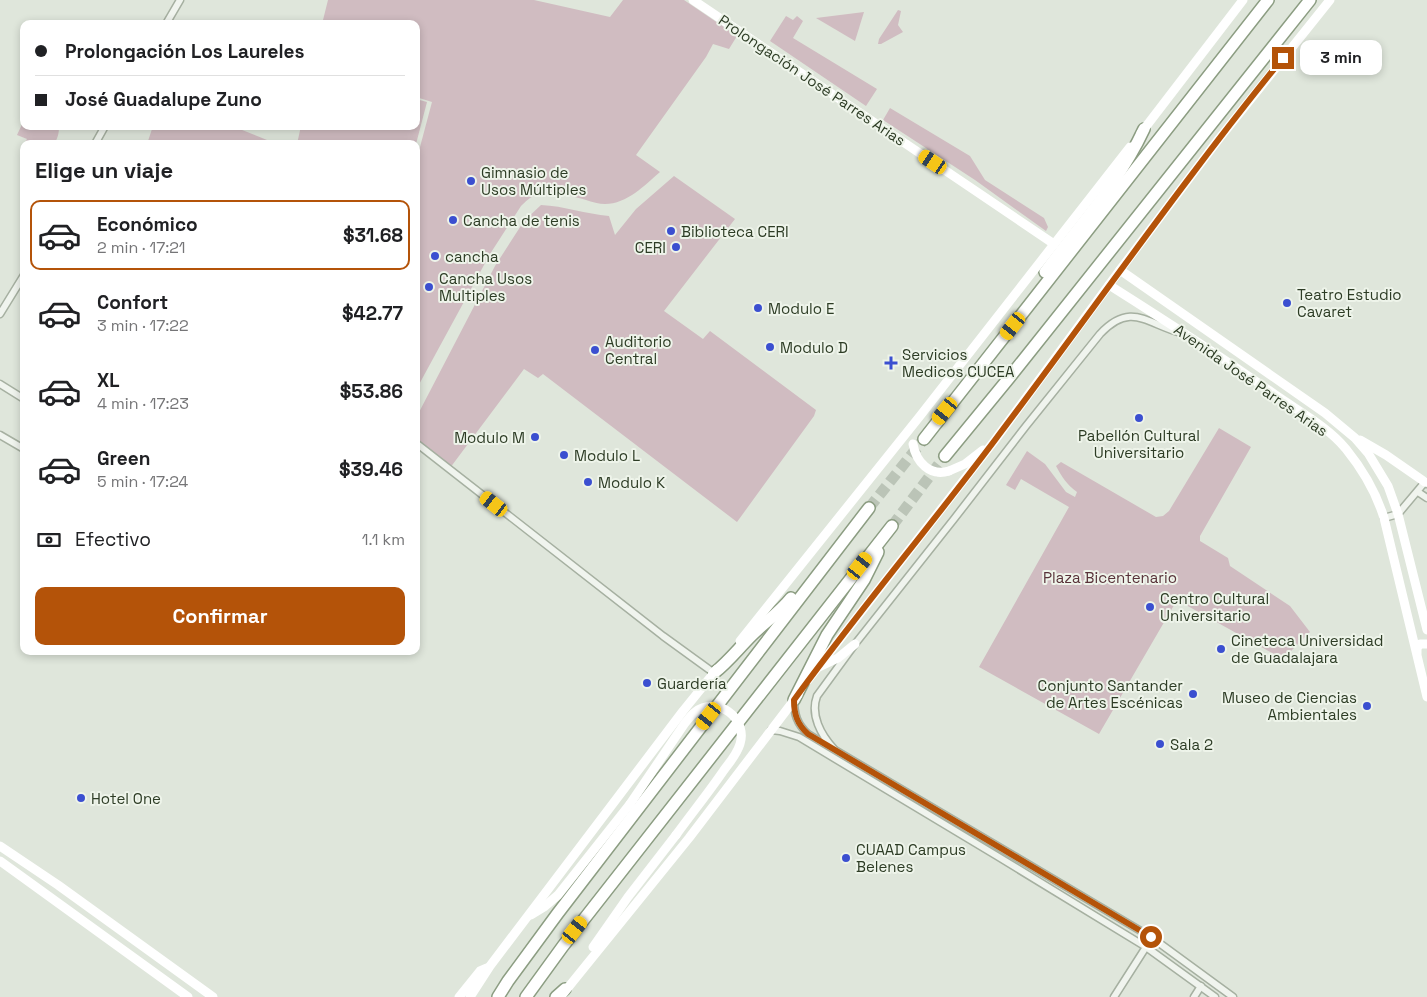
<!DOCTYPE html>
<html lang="es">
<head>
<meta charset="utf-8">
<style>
	:root { --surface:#fff; --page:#f2f2f2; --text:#202124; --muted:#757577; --line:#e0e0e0; --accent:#b45309 }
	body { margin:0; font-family:"Space Grotesk",sans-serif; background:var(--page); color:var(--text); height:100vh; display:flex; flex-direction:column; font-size:19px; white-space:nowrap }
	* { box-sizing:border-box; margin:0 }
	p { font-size:16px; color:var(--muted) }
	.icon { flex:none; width:28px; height:28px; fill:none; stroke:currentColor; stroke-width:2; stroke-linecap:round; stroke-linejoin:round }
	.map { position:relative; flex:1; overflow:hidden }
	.drawer { position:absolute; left:20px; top:140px; width:400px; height:515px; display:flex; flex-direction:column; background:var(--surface); border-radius:10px; box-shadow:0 2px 8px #0003 }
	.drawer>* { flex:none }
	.top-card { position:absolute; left:20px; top:20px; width:400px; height:110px; border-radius:10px; box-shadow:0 2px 8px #0003; display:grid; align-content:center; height:110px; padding:0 15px; background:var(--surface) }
	.end { position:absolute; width:22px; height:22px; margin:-11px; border:6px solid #b45309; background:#fff; box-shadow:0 0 0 2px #fff }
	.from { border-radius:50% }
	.bubble { position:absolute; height:35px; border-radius:10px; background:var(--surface); box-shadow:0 2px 8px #0003; font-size:16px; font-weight:600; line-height:35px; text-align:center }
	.car { position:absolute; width:15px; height:30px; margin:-15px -8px; border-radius:6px; box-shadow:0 0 4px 1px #0007; background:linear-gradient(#f5c518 24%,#345 0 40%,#f5c518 0 76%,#345 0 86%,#f5c518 0) }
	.top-card b { display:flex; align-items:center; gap:18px; height:48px; font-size:19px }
	.top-card b+b { border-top:1px solid var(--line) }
	.top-card i { width:12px; height:12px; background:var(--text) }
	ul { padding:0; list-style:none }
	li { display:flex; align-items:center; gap:15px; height:70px; margin:0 10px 8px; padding:0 5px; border:2px solid transparent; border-radius:10px }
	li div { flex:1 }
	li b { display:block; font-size:19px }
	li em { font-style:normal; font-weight:600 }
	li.active { border-color:var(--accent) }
	li>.icon { width:45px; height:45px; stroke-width:1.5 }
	h2 { padding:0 15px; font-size:22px; line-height:60px }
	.pay { display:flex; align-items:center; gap:12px; height:55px; padding:0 15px; font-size:19px }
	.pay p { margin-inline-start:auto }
	.action { display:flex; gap:10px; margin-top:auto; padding:10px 15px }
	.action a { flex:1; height:58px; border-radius:10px; background:var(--accent); color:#fff; font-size:20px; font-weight:600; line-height:58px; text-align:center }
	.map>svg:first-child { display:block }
	.green { fill:#d0bcc1 }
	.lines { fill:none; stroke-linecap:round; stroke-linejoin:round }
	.highway-tunnel { stroke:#bbc4b7; stroke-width:11; stroke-dasharray:11 5.5; stroke-linecap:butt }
	.street-casing { stroke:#a6b0a1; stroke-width:9 }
	.highway-casing { stroke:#8c9d82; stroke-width:14 }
	.street { stroke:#f0f4ee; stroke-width:6 }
	.secondary { stroke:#fff; stroke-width:9 }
	.highway { stroke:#fff; stroke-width:11 }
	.secondary-bridge { stroke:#fff; stroke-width:9 }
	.route { stroke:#b45309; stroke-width:6 }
	.poi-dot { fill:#3b4fd0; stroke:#eef4ea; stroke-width:2 }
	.labels { text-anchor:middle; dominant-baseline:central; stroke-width:4; stroke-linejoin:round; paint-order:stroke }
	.street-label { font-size:15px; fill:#2d3c25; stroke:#eef4ea }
	.poi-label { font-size:15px; fill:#2d3c25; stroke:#eef4ea; text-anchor:start }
	.park-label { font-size:15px; fill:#583239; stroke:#eef4ea }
</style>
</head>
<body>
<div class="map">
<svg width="1427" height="997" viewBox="0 0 1427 997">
	<rect width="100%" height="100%" fill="#dfe6db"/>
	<g class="green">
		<path d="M328 0H534L610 17 623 0H684L737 36 729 49 713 44 706 57 636 155 660 172C645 185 627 204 605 204 599 204 592 202 586 200 572 196 551 191 536 195 530 197 525 202 521 206L490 254 416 390V162L432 102 416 97V24H322Z"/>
		<path d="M898 10 901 11 898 25 903 32 881 44H878L879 39Z"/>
		<path d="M864 12 855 41 816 18Z"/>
		<path d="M786 16 793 20 797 16 803 21 793 38 877 89 866 106 770 41Z"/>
		<path d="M416 99 427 102 416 144H297L301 126H416Z"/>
		<path d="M890 108 970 156 985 180 1044 218 1048 227 1046 231 975 180 883 120Z"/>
		<path d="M24 120V126H59C59 133 58 138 54 144H29L25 142 27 139 17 135Z"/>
		<path d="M153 126H232L277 144H147Z"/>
		<path d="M674 176 735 219 664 311 703 339 710 331 816 410 814 416 737 522 543 374 538 378 524 369 450 468 416 442V418L495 266 524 221 541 205C564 206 586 214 609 216L615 235 636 209Z"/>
		<path d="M1219 428 1251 447 1200 536V541L1228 558 1230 566 1290 606 1310 632 1283 659 1177 600 1099 734 979 667 1069 507 1021 479 1015 490 1006 485 1027 451 1045 464 1066 492 1075 497 1077 492C1067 485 1062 477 1056 466L1061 462 1156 517 1163 516 1169 511Z"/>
	</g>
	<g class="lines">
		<g class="highway-tunnel">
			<path d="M869 508 924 439"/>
			<path d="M892 526 945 456"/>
		</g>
		<defs>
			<g id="street">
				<path d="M166 24 180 0"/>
				<path d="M95 144 105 126"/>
				<path d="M0 314 24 275"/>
				<path d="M0 384 24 399"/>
				<path d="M0 435 24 449"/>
				<path d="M416 443 663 636 714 673"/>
				<path d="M1418 492 1427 498"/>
				<path d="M1384 518 1398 514 1425 482 1427 484"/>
				<path d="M794 700C794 714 797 724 808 734L1151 937 1233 997"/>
				<path d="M771 730 780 731 799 737 997 856 1146 947 1215 997"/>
				<path d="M834 749C821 735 810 715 817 696L855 644 954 519 1026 426 1100 334C1131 301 1147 324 1181 333"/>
				<path d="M1114 997 1146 947 1151 937"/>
				<path d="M1194 997 1201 986"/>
			</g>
			<g id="highway">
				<path d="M1045 272C1080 224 1119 183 1144 129"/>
				<path d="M924 439 1268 0"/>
				<path d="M945 456 1009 378 1310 0"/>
				<path d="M714 673C728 662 738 649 751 636 764 623 780 612 791 598"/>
				<path d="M794 700 827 635 864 580 878 552"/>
				<path d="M498 997 508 981 558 913 869 508"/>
				<path d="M526 997 563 946 892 526"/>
				<path d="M556 997 565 989"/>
			</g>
		</defs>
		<use href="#street" class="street-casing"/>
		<use href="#highway" class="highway-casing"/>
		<use href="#street" class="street"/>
		<g class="secondary">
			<path d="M693 0 1054 244"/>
			<path d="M1141 133 1243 0"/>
			<path d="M1120 270 1325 413 1355 438 1368 453 1388 486 1398 514 1427 630"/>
			<path d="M1109 285C1166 321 1222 357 1277 396 1300 412 1328 427 1346 449 1363 470 1376 492 1384 518L1427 697"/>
			<path d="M1360 440 1386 455 1425 482"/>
			<path d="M949 471 965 464 983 450"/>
			<path d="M740 641 920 416 1130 147"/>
			<path d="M1417 653V648L1420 644H1427"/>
			<path d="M819 667 838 658 855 644"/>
			<path d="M808 680 995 440 1120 270 1218 140 1330 0"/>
			<path d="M0 846 58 885 213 997"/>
			<path d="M0 861 188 997"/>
			<path d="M531 915 544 907 558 895 630 804"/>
			<path d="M593 947 628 897 676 835"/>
			<path d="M562 995 689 838 798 695"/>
			<path d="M459 997 480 971 487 968"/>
			<path d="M470 997 490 966 683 711 717 669"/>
		</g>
		<use href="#highway" class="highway"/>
		<g class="secondary-bridge">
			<path d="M913 444C916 462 930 477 949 471"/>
			<path d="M630 804 685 723C690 717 695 710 702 708 725 700 747 722 740 744 737 754 730 762 724 770 709 792 692 813 676 835"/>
		</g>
	</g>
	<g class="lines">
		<path class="route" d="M1151 937 808 734C797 724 794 714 794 700 858 612 929 528 995 440 1091 313 1182 182 1283 58"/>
	</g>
	<g class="poi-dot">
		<circle cx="471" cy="181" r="5"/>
		<circle cx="453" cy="220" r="5"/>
		<circle cx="671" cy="231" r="5"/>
		<circle cx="676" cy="247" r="5"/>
		<circle cx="435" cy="256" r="5"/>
		<circle cx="429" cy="287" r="5"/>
		<circle cx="1287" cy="303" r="5"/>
		<circle cx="758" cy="308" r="5"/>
		<circle cx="770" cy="347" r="5"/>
		<circle cx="595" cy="350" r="5"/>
		<path d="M888.5 355.5h5v5h5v5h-5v5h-5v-5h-5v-5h5z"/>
		<circle cx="1139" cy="418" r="5"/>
		<circle cx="535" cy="437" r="5"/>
		<circle cx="564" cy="455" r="5"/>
		<circle cx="588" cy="482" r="5"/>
		<circle cx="1150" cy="607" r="5"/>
		<circle cx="1221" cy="649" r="5"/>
		<circle cx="647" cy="683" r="5"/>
		<circle cx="1193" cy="694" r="5"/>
		<circle cx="1367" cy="706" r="5"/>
		<circle cx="1160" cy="744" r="5"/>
		<circle cx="81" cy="798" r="5"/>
		<circle cx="846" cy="858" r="5"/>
	</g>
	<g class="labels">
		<g class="street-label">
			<text transform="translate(812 80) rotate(34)">Prolongación José Parres Arias</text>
			<text transform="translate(1251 380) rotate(35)">Avenida José Parres Arias</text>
		</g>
		<g class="poi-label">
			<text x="481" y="172">Gimnasio de<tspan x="481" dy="17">Usos Múltiples</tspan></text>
			<text x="463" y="220">Cancha de tenis</text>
			<text x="681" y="231">Biblioteca CERI</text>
			<text x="666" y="247" text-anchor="end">CERI</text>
			<text x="445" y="256">cancha</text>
			<text x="439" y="278">Cancha Usos<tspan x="439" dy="17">Multiples</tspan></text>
			<text x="1297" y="294">Teatro Estudio<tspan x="1297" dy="17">Cavaret</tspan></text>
			<text x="768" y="308">Modulo E</text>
			<text x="605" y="341">Auditorio<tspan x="605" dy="17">Central</tspan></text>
			<text x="780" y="347">Modulo D</text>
			<text x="902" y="354">Servicios<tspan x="902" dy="17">Medicos CUCEA</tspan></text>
			<text x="1139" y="435" text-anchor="middle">Pabellón Cultural<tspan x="1139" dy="17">Universitario</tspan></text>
			<text x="525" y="437" text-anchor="end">Modulo M</text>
			<text x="574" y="455">Modulo L</text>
			<text x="598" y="482">Modulo K</text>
			<text x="1160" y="598">Centro Cultural<tspan x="1160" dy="17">Universitario</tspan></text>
			<text x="1231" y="640">Cineteca Universidad<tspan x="1231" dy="17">de Guadalajara</tspan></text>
			<text x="657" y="683">Guardería</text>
			<text x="1183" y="685" text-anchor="end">Conjunto Santander<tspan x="1183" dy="17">de Artes Escénicas</tspan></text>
			<text x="1357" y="697" text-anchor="end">Museo de Ciencias<tspan x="1357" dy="17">Ambientales</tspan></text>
			<text x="1170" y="744">Sala 2</text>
			<text x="91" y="798">Hotel One</text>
			<text x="856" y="849">CUAAD Campus<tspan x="856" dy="17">Belenes</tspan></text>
		</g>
		<g class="park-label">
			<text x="1110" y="577">Plaza Bicentenario</text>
		</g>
	</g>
</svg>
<i class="end from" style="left:1151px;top:937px"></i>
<i class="end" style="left:1283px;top:58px"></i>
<div class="bubble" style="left:1300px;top:40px;width:82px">3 min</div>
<i class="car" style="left:933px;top:162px;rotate:304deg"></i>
<i class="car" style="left:1013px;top:326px;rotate:218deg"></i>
<i class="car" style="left:945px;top:411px;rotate:219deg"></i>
<i class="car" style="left:494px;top:504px;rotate:308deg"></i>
<i class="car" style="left:860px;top:566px;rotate:38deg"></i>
<i class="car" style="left:709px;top:716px;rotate:218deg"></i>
<i class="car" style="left:575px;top:930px;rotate:38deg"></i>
<div class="top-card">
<b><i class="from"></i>Prolongación Los Laureles</b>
<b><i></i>José Guadalupe Zuno</b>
</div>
<section class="drawer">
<h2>Elige un viaje</h2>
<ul>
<li class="active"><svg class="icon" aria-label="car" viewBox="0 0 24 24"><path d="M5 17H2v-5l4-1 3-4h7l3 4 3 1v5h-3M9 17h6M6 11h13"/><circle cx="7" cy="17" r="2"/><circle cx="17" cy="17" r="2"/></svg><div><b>Económico</b><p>2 min · 17:21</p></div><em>$31.68</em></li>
<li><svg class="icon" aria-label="car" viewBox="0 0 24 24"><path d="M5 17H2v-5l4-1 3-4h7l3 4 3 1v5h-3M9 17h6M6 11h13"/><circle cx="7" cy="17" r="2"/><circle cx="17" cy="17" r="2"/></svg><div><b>Confort</b><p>3 min · 17:22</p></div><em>$42.77</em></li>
<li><svg class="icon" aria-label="car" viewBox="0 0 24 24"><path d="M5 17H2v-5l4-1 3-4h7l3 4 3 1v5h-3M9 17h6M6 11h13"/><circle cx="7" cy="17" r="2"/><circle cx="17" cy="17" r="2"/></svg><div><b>XL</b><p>4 min · 17:23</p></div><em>$53.86</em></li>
<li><svg class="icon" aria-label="car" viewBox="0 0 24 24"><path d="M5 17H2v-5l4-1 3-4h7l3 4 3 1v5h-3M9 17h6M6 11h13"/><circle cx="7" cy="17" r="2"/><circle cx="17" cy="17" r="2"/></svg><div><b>Green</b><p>5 min · 17:24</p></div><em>$39.46</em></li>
</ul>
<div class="pay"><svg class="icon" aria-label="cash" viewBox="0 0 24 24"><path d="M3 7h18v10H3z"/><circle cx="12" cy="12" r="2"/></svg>Efectivo<p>1.1 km</p></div>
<div class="action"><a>Confirmar</a></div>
</section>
</div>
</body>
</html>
